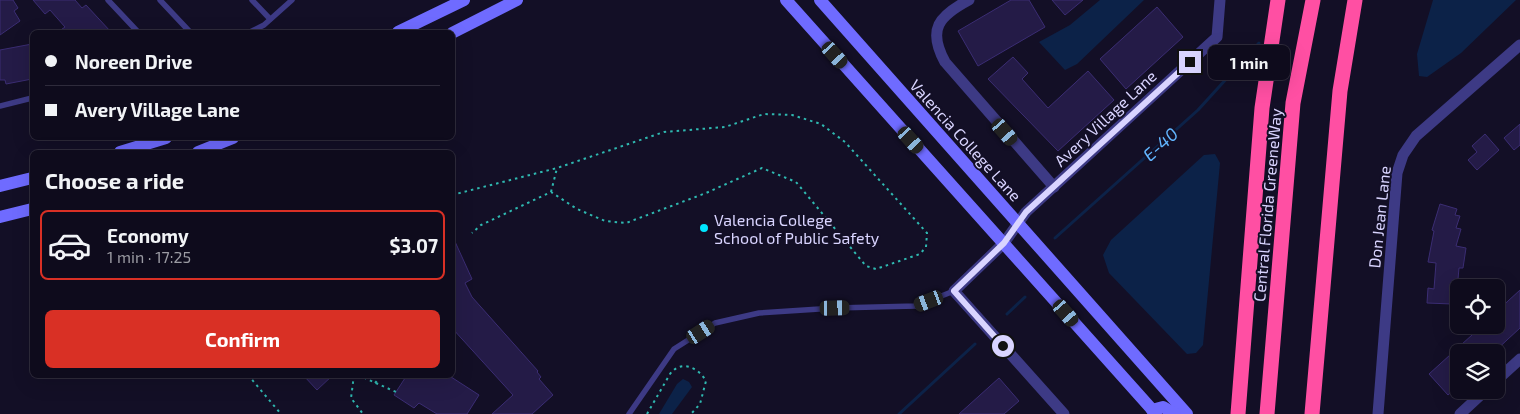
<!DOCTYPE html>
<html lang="en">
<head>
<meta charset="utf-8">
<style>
	:root { --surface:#0e0b1c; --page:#171425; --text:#f1f3f6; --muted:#9b9ba3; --line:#2e2b3b; --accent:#d93025 }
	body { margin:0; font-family:"Exo 2",sans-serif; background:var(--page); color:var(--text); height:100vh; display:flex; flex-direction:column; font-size:19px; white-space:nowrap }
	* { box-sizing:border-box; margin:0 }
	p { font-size:16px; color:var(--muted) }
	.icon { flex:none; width:28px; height:28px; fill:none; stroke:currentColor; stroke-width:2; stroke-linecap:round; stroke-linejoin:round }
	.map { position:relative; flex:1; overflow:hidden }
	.drawer { position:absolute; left:30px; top:150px; width:425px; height:228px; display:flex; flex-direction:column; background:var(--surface); border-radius:8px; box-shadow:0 5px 20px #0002,0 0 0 1px var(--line) }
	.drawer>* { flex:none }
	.hud { position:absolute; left:30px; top:30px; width:425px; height:110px; border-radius:8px; box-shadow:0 5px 20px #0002,0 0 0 1px var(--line); display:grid; align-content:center; height:110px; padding:0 15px; background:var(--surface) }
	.fabs { position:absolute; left:1450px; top:279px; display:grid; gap:10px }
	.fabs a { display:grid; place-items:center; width:55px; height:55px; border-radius:8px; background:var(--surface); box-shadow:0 5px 20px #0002,0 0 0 1px var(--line); font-size:25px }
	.end { position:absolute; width:22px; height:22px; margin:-11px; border:6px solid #d9d4ff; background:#111; box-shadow:0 0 0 2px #111 }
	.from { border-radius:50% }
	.bubble { position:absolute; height:35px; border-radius:8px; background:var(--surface); box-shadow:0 5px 20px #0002,0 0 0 1px var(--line); font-size:16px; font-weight:700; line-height:35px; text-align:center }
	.car { position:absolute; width:15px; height:30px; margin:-15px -8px; border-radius:6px; box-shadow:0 0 4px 1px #0007; background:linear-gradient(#222 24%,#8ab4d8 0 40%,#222 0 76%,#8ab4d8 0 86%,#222 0) }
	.hud b { display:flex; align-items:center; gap:18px; height:48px; font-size:19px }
	.hud b+b { border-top:1px solid var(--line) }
	.hud i { width:12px; height:12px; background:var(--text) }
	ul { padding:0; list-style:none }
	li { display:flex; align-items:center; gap:15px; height:70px; margin:0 10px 8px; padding:0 5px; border:2px solid transparent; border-radius:8px }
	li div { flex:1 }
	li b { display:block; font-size:19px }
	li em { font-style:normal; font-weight:700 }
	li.selected { border-color:var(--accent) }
	li>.icon { width:45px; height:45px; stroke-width:1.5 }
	h2 { padding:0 15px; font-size:22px; line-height:60px }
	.cta { display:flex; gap:10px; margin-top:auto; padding:10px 15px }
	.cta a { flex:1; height:58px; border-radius:8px; background:var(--accent); color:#fff; font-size:20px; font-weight:700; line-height:58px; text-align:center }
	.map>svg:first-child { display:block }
	.water { fill:#0c2248 }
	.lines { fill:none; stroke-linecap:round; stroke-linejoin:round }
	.stream { stroke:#0c2248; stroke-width:3 }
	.building { fill:#241b47; stroke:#3b2d73 }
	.path { stroke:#2fb8b0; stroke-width:2; stroke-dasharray:2.5 4; stroke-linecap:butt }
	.lane { stroke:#3d3a85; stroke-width:5.5 }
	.street { stroke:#3d3a85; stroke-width:11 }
	.secondary { stroke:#6f6bff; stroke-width:12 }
	.highway { stroke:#ff4fa3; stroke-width:15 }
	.route { stroke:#d9d4ff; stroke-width:6 }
	.poi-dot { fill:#00e5ff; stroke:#130f26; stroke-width:2 }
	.labels { text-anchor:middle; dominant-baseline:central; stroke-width:4; stroke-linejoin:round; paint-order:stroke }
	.street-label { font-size:16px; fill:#d9d4ff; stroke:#130f26 }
	.poi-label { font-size:16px; fill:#d9d4ff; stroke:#130f26; text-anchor:start }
	.water-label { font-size:18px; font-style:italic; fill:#62b6ff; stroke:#130f26 }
</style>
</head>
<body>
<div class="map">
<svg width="1520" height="414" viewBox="0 0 1520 414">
	<rect width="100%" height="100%" fill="#130f26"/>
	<g class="water">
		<path d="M1100 0H1144L1077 64 1065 70 1039 42 1070 25Z"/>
		<path d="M1433 0H1516L1461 53 1427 77 1419 76 1417 54Z"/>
		<path d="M1215 154 1220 163 1203 345 1196 353 1187 354 1109 273 1103 255 1111 240 1204 155Z"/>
		<path d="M683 379 689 382 692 387 672 414H659L677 384Z"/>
	</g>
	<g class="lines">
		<g class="stream">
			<path d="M1055 238 1198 110 1259 43"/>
			<path d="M1007 314 1025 297"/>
			<path d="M899 414 975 344"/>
		</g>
	</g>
	<g class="building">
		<path d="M0 0H13L18 8 14 11 20 21 0 35Z"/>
		<path d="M33 0H75L82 8 86 5 111 32H58L65 27 50 10 45 14Z"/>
		<path d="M1011 0H1029L1045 27 978 66 958 31Z"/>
		<path d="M1052 0H1083L1065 15Z"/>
		<path d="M1157 7 1183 37 1126 89 1100 59Z"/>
		<path d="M32 44V79L6 84 5 80H0V50Z"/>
		<path d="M1013 57 1028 73 1022 79 1048 108 1088 71 1114 100 1058 151 988 79Z"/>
		<path d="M1520 124V145L1514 150 1504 138Z"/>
		<path d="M1485 134 1499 150 1477 170 1468 160 1477 152 1472 146Z"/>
		<path d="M1440 204 1457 209 1455 215 1460 216 1456 228 1461 229 1456 246 1466 248 1463 268H1459L1457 290H1452V304L1427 303 1428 288 1434 289 1436 263 1428 262 1434 231 1432 230Z"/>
		<path d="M452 235 472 279 465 283 472 297 538 371 537 372 541 377 539 379 553 395 532 414H492L513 395 452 328Z"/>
		<path d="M1520 290V328L1494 352H1459V385L1448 395 1429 374 1483 325H1496V312Z"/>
		<path d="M303 375H333L317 390Z"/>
		<path d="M407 375H448L479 395 467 414H437L419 403 414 408 394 395Z"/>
		<path d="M999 378 1019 401 1004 414H959Z"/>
	</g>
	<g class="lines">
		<g class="path">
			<path d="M551 192 557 168"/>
			<path d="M452 195 557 168 664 132 725 127 764 114 792 115 821 124 845 142 927 233 926 247 920 254 876 269 866 266 796 182 762 168 706 193 626 223 605 221 577 209 551 192 481 225 472 233"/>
			<path d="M248 375 281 414"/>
			<path d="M354 375 351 398 363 414"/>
			<path d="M358 375 396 392"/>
			<path d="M375 383 382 375"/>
			<path d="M647 414 670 374C681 359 699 368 706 381L700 404 691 414"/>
		</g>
		<g class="lane">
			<path d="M108 0 138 32"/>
			<path d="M160 0 190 32"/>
			<path d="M252 0 270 19"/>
			<path d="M250 32 264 25 292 0"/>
			<path d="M0 106 32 98"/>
			<path d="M629 414 674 349 715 323 759 313 835 308 916 306 954 291"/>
		</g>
		<g class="street">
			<path d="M969 0C939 16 927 29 945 62L1054 187"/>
			<path d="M1496 381 1520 359"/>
			<path d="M1064 414 954 291 1004 243 1026 212 1217 37 1220 0"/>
			<path d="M1378 414 1397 173 1403 155 1416 136 1520 45"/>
			<path d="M1460 414 1486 390"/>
		</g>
		<g class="secondary">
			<path d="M786 0 1156 414"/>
			<path d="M820 0 1187 414"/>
			<path d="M398 32 464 0"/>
			<path d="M452 33 517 0"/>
			<path d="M120 152 166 138"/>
			<path d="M198 152 233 138"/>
			<path d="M0 186 32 178"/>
			<path d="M0 217 32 209"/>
			<path d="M1152 410 1163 407 1175 414"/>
		</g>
		<g class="highway">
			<path d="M1238 414 1262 108 1278 0"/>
			<path d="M1267 414 1293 103 1313 0"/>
			<path d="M1312 414 1340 91 1355 0"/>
		</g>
	</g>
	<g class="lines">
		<path class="route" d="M1003 346 954 291 1004 243 1026 212 1190 62"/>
	</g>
	<circle class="poi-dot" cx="704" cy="228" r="5"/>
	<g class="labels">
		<g class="street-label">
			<text transform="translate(1105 118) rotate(-43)">Avery Village Lane</text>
			<text transform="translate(966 140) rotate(48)">Valencia College Lane</text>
			<text transform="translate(1267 205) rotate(-85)">Central Florida GreeneWay</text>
			<text transform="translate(1379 217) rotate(-84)">Don Jean Lane</text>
		</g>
		<g class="poi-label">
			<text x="714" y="219">Valencia College<tspan x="714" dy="18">School of Public Safety</tspan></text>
		</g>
		<g class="water-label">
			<text transform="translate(1160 144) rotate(-42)">E-40</text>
		</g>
	</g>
</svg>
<div class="fabs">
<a><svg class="icon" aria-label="locate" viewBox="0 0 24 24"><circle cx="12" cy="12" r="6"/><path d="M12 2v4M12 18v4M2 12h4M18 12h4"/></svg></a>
<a><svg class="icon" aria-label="layers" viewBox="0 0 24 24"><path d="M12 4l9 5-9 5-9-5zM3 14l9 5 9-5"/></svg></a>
</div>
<i class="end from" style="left:1003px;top:346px"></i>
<i class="end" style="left:1190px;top:62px"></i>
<div class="bubble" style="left:1208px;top:45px;width:82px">1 min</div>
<i class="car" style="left:835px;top:55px;rotate:138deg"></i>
<i class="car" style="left:1005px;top:132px;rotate:139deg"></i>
<i class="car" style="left:911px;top:140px;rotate:138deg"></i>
<i class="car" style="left:929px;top:301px;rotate:249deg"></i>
<i class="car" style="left:835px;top:308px;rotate:89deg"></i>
<i class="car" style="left:1066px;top:313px;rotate:139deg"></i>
<i class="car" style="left:701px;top:332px;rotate:57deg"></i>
<div class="hud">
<b><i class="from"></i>Noreen Drive</b>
<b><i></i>Avery Village Lane</b>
</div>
<section class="drawer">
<h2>Choose a ride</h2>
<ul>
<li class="selected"><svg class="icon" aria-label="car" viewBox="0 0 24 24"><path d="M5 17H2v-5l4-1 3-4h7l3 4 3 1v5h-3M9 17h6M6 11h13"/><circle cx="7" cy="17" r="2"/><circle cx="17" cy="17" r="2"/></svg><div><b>Economy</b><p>1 min · 17:25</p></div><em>$3.07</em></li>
</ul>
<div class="cta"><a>Confirm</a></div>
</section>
</div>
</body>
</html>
